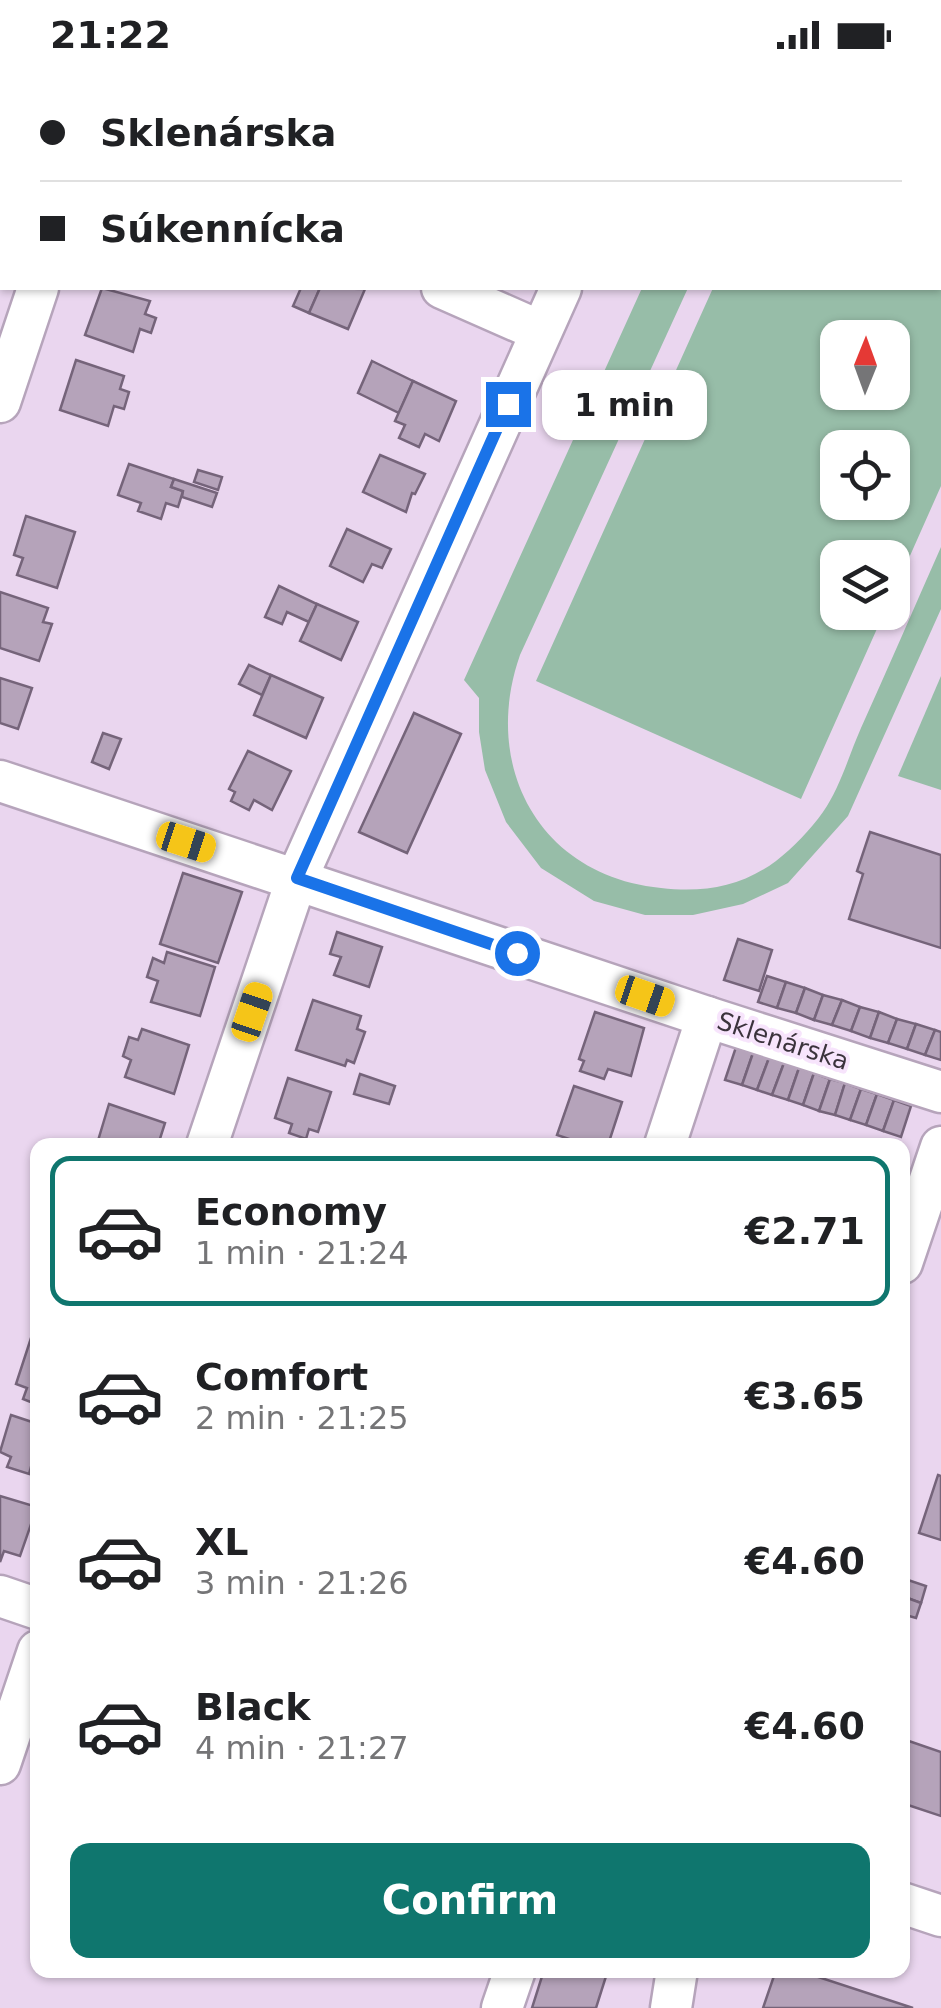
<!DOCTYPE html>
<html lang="en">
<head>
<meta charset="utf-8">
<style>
	:root { --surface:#fff; --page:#f2f2f2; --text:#202124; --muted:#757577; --line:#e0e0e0; --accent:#0f766e }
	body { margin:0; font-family:"DejaVu Sans",sans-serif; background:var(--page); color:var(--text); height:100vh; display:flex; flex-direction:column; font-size:38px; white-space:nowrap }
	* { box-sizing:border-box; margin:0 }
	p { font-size:32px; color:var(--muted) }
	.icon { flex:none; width:55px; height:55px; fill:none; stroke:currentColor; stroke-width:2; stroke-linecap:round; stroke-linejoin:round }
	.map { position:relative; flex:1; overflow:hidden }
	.sheet { position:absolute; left:30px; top:1068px; width:880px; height:840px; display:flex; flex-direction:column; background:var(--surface); border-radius:20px; box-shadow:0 2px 8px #0004 }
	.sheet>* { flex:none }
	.banner { position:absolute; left:0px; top:0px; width:942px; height:220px; box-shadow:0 2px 8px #0004; display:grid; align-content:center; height:220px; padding:0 40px; background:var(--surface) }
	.needle { width:65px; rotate:1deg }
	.buttons { position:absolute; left:820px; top:250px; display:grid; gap:20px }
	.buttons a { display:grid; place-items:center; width:90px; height:90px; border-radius:20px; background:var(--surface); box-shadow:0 2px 8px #0004; font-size:50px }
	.end { position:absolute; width:45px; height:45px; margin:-22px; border:12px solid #1a73e8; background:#fff; box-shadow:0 0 0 5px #fff }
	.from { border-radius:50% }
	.bubble { position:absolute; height:70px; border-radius:20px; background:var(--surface); box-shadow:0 2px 8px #0004; font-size:32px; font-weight:700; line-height:70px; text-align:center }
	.car { position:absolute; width:30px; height:60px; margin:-30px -15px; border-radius:12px; box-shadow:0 0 8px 2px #0007; background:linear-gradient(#f5c518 24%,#345 0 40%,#f5c518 0 76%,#345 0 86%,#f5c518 0) }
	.banner b { display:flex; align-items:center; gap:35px; height:95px; font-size:38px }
	.banner b+b { border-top:2px solid var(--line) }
	.banner i { width:25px; height:25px; background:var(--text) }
	ul { padding:18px 0 0; list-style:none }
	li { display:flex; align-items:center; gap:30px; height:150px; margin:0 20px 15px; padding:0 20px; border:5px solid transparent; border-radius:20px }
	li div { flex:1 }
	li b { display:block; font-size:38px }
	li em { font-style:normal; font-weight:700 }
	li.active { border-color:var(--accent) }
	li>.icon { width:90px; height:90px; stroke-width:1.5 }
	.primary-button { display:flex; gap:20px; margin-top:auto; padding:20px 40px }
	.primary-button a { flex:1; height:115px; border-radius:20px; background:var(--accent); color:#fff; font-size:40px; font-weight:700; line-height:115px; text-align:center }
	.status { display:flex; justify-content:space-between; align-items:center; height:70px; padding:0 50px; background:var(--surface); direction:ltr }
	.status svg { height:28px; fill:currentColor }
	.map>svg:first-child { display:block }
	.green { fill:#97bda8; fill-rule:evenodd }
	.building { fill:#b5a3ba; stroke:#75647a; stroke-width:2.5 }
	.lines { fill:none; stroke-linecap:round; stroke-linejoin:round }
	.minor-casing { stroke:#b6a4bb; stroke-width:45 }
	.minor { stroke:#fff; stroke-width:40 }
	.route { stroke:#1a73e8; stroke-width:12 }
	.labels { text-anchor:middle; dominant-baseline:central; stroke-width:8; stroke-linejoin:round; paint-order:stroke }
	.street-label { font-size:25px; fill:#3b333c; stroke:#f7e4fc }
</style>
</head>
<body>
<div class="status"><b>21:22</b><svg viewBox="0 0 49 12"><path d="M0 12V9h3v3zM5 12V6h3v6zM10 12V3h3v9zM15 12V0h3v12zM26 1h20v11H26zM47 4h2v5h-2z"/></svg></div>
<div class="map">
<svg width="941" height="1938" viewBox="0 0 941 1938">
	<rect width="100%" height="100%" fill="#ead6ef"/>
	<g class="green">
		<path d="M941 200V416L893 524 892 488H838V542L884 543 801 729 536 611 713 218H940ZM838 268H892V322H838ZM838 378H892V432H838Z"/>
		<path d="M642 218H688L520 585C481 696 539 806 661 818 703 823 741 817 776 791 793 778 811 759 823 742 840 718 849 685 861 658 888 598 914 538 941 477V539L848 746 788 813 743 834 693 845H645L594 831 541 798 506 752 485 700 479 662V628L464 610Z"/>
		<path d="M941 606V720L898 706Z"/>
	</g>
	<g class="building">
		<path d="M102 218 150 231 145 244 156 248 151 263 140 259 133 282 85 265Z"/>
		<path d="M301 218H320L309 243 293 236Z"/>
		<path d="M320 218 365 219 348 259 309 243Z"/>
		<path d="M76 290 124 306 120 319 129 322 124 339 114 336 108 356 60 340Z"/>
		<path d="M372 291 413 311 399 343 358 323Z"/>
		<path d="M413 311 456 331 439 371 425 364 419 377 399 368 405 355 395 351Z"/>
		<path d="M380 385 425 404 415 424 412 423 406 442 363 422Z"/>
		<path d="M129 394 174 409 171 417 183 421 178 437 166 433 161 449 138 441 141 433 118 425Z"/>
		<path d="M198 400 222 407 218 420 194 412Z"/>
		<path d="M174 409 217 423 212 437 182 427 183 421 171 417Z"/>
		<path d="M26 446 75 462 57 518 17 505 23 488 14 485Z"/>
		<path d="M347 459 391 479 382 498 372 494 363 512 330 496Z"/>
		<path d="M279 516 317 534 309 552 287 542 282 554 265 547Z"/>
		<path d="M0 522 48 538 43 552 52 554 39 591 0 578Z"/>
		<path d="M317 534 358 552 341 590 300 571Z"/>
		<path d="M249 595 271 605 262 625 239 614Z"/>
		<path d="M271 605 323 628 306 668 254 645Z"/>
		<path d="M0 608 32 618 18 659 0 653Z"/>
		<path d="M414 643 461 664 407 783 359 762Z"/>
		<path d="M103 663 121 669 109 699 92 692Z"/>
		<path d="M248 681 291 701 272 740 254 730 249 740 231 731 235 722 229 719Z"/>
		<path d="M870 762 941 785V878L849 849 863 804 857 801Z"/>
		<path d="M183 803 242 822 218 893 160 874Z"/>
		<path d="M337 862 382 877 369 917 334 905 341 887 330 884Z"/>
		<path d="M738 869 772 880 759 921 724 910Z"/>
		<path d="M167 882 215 897 200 946 151 932 158 911 147 907 153 888 164 893Z"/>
		<path d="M767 906 786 912 777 938 758 932Z"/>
		<path d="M786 912 805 918 796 943 777 938Z"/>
		<path d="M805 918 823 925 814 950 796 943Z"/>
		<path d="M823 925 842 930 832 955 814 950Z"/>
		<path d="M313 930 361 946 357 959 365 962 354 993 347 990 345 996 296 980Z"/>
		<path d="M842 930 860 937 851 961 832 955Z"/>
		<path d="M860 937 879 942 870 968 851 961Z"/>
		<path d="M595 942 644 958 631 1006 608 999 604 1009 580 1001 584 991 579 989Z"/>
		<path d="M879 942 897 949 888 973 870 968Z"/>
		<path d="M897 949 916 954 907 979 888 973Z"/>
		<path d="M916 954 935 960 925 985 907 979Z"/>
		<path d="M142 959 189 975 174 1024 125 1007 131 990 123 986 129 967 138 970Z"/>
		<path d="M935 960 941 962V990L925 985Z"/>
		<path d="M736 977 753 983 742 1015 725 1010Z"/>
		<path d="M753 983 769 988 757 1020 742 1015Z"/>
		<path d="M769 988 784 993 772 1025 757 1020Z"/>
		<path d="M784 993 799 998 788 1030 772 1025Z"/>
		<path d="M799 998 814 1003 803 1035 788 1030Z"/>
		<path d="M814 1003 830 1009 819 1041 803 1035Z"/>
		<path d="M360 1004 395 1016 389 1034 354 1024Z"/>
		<path d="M288 1008 331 1022 318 1062 309 1059 306 1069 289 1063 292 1054 275 1048Z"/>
		<path d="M830 1009 845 1013 835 1045 819 1041Z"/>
		<path d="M845 1013 861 1019 850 1050 835 1045Z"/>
		<path d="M574 1016 622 1032 608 1075H587L557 1065Z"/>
		<path d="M861 1019 877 1024 866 1055 850 1050Z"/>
		<path d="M877 1024 894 1030 883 1061 866 1055Z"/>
		<path d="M894 1030 911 1036 901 1067 883 1061Z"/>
		<path d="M109 1034 165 1053 158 1075 97 1074Z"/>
		<path d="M32 1265 38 1266V1335L23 1329 27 1318 16 1314Z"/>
		<path d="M11 1345 38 1354V1395L32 1393 29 1404 7 1397 11 1387 0 1382Z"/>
		<path d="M938 1405 941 1406V1470L919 1463Z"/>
		<path d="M0 1426 37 1437 20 1486 4 1481 0 1492Z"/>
		<path d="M902 1508 926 1516 921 1533 902 1526Z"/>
		<path d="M902 1526 921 1533 916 1548 902 1544Z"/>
		<path d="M903 1669 941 1682V1746L902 1733Z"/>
		<path d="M544 1900H608L596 1938H532Z"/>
		<path d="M776 1900H797L913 1938H763Z"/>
	</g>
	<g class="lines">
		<defs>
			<g id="minor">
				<path d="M442 218 540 261"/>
				<path d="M0 332 38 218"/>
				<path d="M0 711 707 947 941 1022"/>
				<path d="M207 1075 297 808 561 218"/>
				<path d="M665 1075 707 947"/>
				<path d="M902 1193 941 1077"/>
				<path d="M0 1526 38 1539"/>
				<path d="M0 1694 38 1581"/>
				<path d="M902 1833 941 1846"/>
				<path d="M502 1938 515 1900"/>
				<path d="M671 1938 677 1900"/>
			</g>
		</defs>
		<use href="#minor" class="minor-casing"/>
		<use href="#minor" class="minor"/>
	</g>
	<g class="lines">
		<path class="route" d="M508 334 297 808 517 883"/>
	</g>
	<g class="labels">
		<g class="street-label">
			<text transform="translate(783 971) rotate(18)">Sklenárska</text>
		</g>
	</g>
</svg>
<div class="buttons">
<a><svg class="needle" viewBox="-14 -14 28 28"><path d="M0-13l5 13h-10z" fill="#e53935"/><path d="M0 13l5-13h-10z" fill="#757577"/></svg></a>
<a><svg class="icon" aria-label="locate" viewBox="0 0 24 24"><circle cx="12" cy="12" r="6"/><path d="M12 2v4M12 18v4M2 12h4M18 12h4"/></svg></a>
<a><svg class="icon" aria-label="layers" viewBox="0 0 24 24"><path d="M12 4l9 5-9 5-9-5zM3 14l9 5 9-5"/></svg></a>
</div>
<i class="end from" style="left:517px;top:883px"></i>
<i class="end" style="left:508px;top:334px"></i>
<div class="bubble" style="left:542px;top:300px;width:165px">1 min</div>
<i class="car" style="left:186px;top:772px;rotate:108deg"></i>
<i class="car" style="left:645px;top:926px;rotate:109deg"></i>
<i class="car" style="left:252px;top:942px;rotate:19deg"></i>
<div class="banner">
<b><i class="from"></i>Sklenárska</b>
<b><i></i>Súkennícka</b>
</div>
<section class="sheet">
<ul>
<li class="active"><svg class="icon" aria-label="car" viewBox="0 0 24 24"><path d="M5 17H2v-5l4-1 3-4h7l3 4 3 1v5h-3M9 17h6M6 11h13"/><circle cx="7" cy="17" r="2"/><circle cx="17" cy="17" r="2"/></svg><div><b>Economy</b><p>1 min · 21:24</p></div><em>€2.71</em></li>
<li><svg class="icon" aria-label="car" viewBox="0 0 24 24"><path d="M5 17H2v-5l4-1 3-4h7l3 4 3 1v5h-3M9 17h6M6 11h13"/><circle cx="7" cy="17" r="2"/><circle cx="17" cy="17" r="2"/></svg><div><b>Comfort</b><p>2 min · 21:25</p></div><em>€3.65</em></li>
<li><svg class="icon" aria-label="car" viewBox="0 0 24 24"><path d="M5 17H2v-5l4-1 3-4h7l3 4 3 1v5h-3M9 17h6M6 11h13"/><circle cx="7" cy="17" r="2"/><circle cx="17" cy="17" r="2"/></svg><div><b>XL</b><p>3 min · 21:26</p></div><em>€4.60</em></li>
<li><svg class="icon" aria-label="car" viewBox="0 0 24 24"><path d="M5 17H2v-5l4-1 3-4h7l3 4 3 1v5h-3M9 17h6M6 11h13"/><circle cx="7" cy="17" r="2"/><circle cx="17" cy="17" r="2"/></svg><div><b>Black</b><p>4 min · 21:27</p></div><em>€4.60</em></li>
</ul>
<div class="primary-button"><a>Confirm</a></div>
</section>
</div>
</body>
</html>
